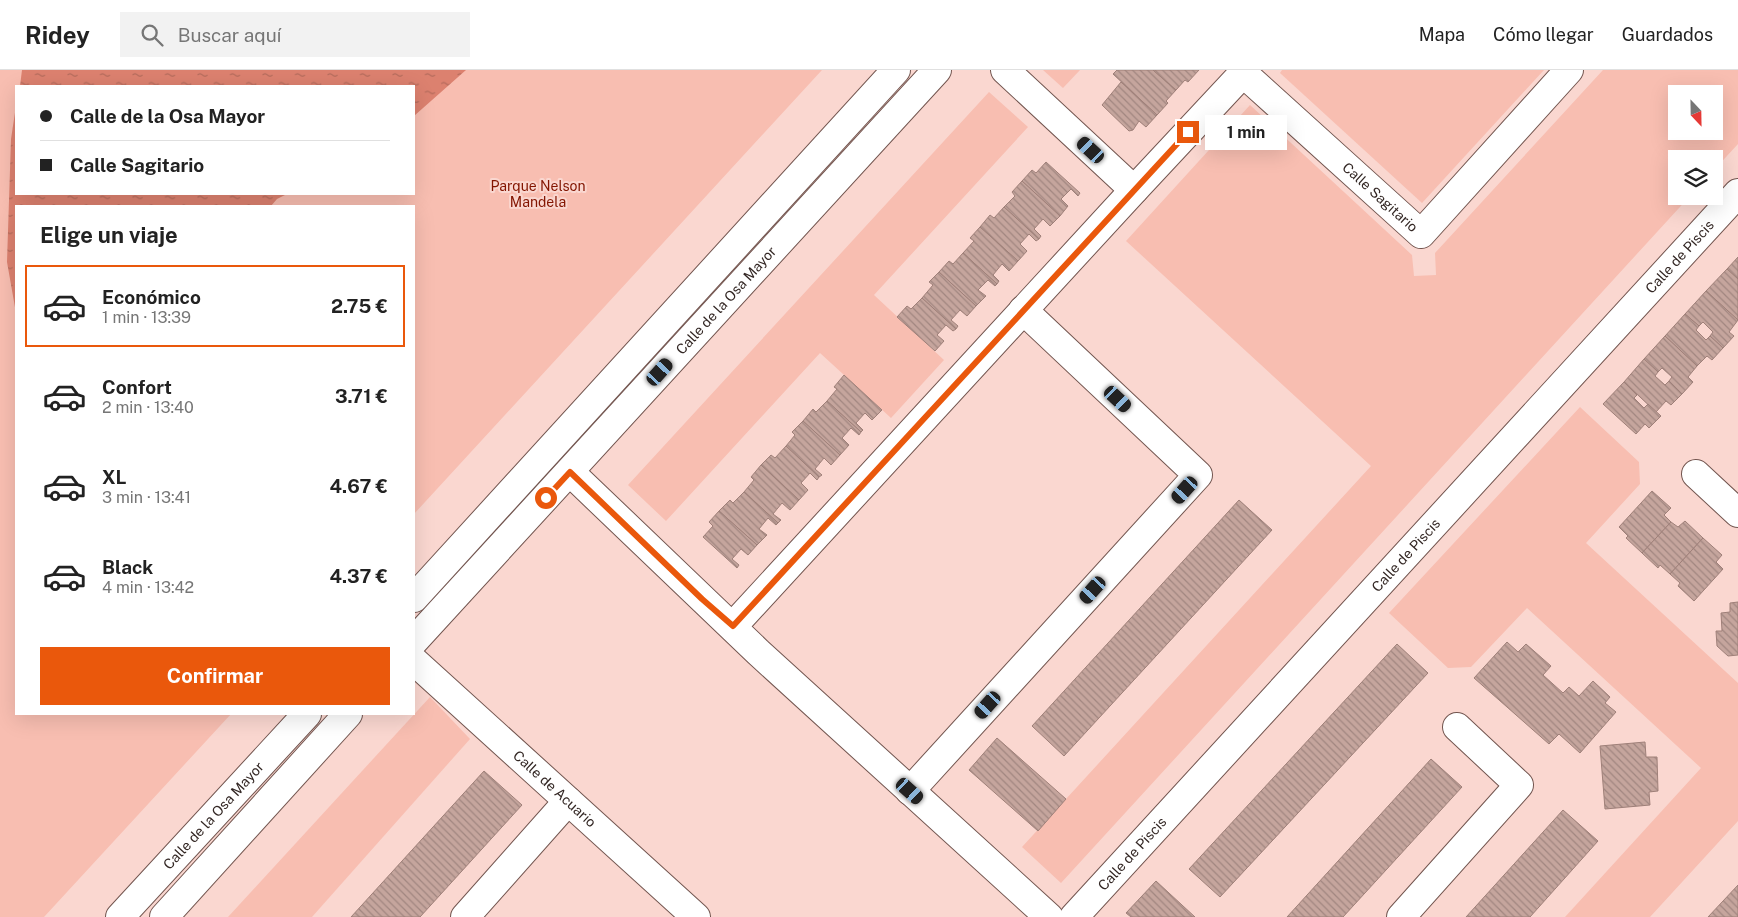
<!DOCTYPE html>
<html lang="es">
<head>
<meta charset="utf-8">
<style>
	:root { --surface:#fff; --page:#f2f2f2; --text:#222; --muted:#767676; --line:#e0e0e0; --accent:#ea580c }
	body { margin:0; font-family:"Public Sans",sans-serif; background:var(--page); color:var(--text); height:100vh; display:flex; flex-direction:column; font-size:19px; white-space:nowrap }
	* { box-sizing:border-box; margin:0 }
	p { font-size:16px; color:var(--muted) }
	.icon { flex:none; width:28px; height:28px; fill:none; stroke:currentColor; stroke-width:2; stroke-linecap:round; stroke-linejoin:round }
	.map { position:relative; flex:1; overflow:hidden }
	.sheet { position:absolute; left:15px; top:135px; width:400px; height:510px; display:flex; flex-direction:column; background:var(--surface); border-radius:0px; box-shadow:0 5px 20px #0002 }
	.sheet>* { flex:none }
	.hud { position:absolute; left:15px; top:15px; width:400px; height:110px; border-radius:0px; box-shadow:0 5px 20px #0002; display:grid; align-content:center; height:110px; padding:0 25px; background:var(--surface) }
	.needle { width:32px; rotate:158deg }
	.controls { position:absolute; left:1668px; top:15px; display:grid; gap:10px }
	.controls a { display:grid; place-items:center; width:55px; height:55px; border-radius:0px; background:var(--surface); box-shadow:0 5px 20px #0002; font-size:25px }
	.end { position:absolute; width:22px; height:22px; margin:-11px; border:6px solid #ea580c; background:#fff; box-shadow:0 0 0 2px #fff }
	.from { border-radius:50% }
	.bubble { position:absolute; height:35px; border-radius:0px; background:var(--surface); box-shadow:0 5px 20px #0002; font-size:16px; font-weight:700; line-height:35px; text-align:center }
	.car { position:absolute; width:15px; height:30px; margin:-15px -8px; border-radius:6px; box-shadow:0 0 4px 1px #0007; background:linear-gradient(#222 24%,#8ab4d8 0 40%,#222 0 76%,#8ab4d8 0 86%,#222 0) }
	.hud b { display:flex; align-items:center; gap:18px; height:48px; font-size:19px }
	.hud b+b { border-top:1px solid var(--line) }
	.hud i { width:12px; height:12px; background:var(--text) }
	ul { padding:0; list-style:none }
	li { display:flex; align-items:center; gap:15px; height:82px; margin:0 10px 8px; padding:0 15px; border:2px solid transparent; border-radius:0px }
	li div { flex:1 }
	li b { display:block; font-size:19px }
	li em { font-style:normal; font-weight:700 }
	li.active { border-color:var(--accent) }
	li>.icon { width:45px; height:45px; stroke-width:1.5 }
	h2 { padding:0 25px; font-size:22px; line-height:60px }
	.cta { display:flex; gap:10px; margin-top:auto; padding:10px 25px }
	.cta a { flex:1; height:58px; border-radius:0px; background:var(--accent); color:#fff; font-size:20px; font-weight:700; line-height:58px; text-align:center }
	header { display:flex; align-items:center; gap:30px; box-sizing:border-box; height:70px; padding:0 25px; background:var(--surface); border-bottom:1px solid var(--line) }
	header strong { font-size:24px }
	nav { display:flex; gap:28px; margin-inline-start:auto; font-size:18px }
	.search { width:350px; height:45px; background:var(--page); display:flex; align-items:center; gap:12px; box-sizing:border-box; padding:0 18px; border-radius:0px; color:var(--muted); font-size:19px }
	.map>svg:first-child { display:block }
	.green { fill:#f8beb1; fill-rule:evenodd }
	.water { fill:url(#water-ripples) }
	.building { fill:url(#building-back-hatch); stroke:#9f8079 }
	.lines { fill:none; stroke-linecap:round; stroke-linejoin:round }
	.minor-casing { stroke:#72554f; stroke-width:30 }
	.minor { stroke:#fff; stroke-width:28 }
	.route { stroke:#ea580c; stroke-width:6 }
	.labels { text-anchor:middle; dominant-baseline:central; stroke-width:4; stroke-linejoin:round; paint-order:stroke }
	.park-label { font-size:14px; fill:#831501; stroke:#fad7d0 }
	.street-label { font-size:14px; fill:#332724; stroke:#fad7d0 }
</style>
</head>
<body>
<header>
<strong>Ridey</strong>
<div class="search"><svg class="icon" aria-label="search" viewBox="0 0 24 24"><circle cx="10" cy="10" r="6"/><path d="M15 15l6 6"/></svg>Buscar aquí</div>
<nav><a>Mapa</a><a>Cómo llegar</a><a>Guardados</a></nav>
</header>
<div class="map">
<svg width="1738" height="847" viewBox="0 0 1738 847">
	<defs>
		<pattern id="water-ripples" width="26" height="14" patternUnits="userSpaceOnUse" patternTransform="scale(1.25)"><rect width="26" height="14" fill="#dc816f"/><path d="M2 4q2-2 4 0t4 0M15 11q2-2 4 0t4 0" fill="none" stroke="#b36a5b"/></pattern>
		<pattern id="building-back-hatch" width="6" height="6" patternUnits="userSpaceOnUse" patternTransform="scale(1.25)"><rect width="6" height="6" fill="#c5a59d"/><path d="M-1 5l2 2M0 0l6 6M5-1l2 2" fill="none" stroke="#a18680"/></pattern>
	</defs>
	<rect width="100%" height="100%" fill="#fad7d0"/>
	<g class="green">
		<path d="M0 0H822L414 444V136H16V644H231L44 847H0ZM16 16H414V124H16Z"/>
		<path d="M1043 0H1080L1063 18Z"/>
		<path d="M1282 0H1544L1422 133 1280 3Z"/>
		<path d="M1603 0H1738V74L1714 100V89H1676V126H1690L1061 813 1022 777 1371 396 1126 171 1250 35 1412 185 1414 206 1436 205 1435 183ZM1676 24H1714V61H1676Z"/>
		<path d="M989 22 1028 57 874 225 944 290 891 348 820 283 666 451 628 415Z"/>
		<path d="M1580 337 1639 392 1640 414 1586 473 1738 613V751L1650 847H1565L1701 698 1527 538 1471 597 1448 598 1389 543Z"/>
		<path d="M430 627 470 669 312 847H228Z"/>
	</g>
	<g class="water">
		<path d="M22 0H466L414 46V16H20Z"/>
		<path d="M16 36V124H287L277 129 271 136H16V243L7 192 11 69Z"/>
	</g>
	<g class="building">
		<path d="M1117 0H1153L1176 20 1166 31 1168 33 1157 45 1113 4Z"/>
		<path d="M1153 0H1199L1188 12 1185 10 1176 20Z"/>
		<path d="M1121 12 1157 45 1146 57 1139 51 1133 60 1129 61 1102 35Z"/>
		<path d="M1046 92 1080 123 1078 126 1071 119 1061 129 1068 136 1060 146 1022 111 1032 100 1036 103Z"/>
		<path d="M1022 111 1060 146 1050 156 1043 149 1034 159 1041 166 1039 169 1004 137 1015 126 1012 122Z"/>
		<path d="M1004 137 1039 169 1036 171 1029 164 1020 174 1027 181 1018 191 980 157 990 145 994 148Z"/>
		<path d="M980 157 1018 191 1009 201 1002 194 993 205 999 211 997 214 963 183 974 171 970 168Z"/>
		<path d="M963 183 997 214 995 216 988 210 978 220 986 226 976 236 939 202 949 191 953 194Z"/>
		<path d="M1738 187V209L1727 199Z"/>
		<path d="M1727 199 1738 209V250L1706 221Z"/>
		<path d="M939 202 976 236 967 246 960 240 951 250 958 256 956 259 922 228 933 215 929 212Z"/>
		<path d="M1706 221 1738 250 1729 262 1734 266 1723 278 1710 266 1713 262 1703 252 1699 256 1685 244Z"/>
		<path d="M922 228 956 259 953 261 946 255 937 265 944 271 935 281 897 247 907 236 911 239Z"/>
		<path d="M1685 244 1699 256 1696 260 1706 270 1710 266 1723 278 1712 290 1707 286 1697 296 1665 266Z"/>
		<path d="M1665 266 1697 296 1688 307 1693 312 1682 324 1669 311 1672 307 1662 298 1658 302 1644 289Z"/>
		<path d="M1644 289 1658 302 1655 306 1665 315 1669 311 1682 324 1671 335 1666 331 1656 342 1624 312Z"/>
		<path d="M844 305 882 340 872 350 865 343 856 353 863 360 861 362 827 331 837 319 834 317Z"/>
		<path d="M1624 312 1637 325 1634 328 1644 338 1648 334 1661 346 1649 358 1645 354 1636 364 1603 334Z"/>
		<path d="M827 331 861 362 859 365 851 358 842 368 849 375 840 385 803 351 813 339 816 342Z"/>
		<path d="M803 351 840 385 831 395 824 388 815 399 822 405 819 407 786 376 795 365 792 362Z"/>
		<path d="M786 376 819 407 817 410 810 403 801 413 808 420 799 430 761 395 771 385 775 388Z"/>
		<path d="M761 395 799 430 790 440 782 433 773 444 781 450 778 453 744 422 754 410 751 407Z"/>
		<path d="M1652 421 1671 438 1664 445 1671 452 1642 483 1626 468 1628 466 1619 457Z"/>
		<path d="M744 422 778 453 776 455 768 448 759 459 767 465 757 475 719 441 730 430 733 433Z"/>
		<path d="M1239 430 1272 460 1064 686 1032 656Z"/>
		<path d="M719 441 757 475 748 485 741 479 732 489 739 495 737 498 703 467 713 456 709 452Z"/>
		<path d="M1685 451 1703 468 1670 504 1660 495 1658 498 1642 483 1671 452 1678 457Z"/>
		<path d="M1703 468 1722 485 1716 492 1723 499 1694 531 1678 516 1680 513 1670 504Z"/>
		<path d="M1738 532V585L1728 586 1717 576 1716 561H1722L1721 543 1730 542V533Z"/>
		<path d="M1507 572 1518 582 1526 574 1551 596 1543 605 1563 623 1569 617 1579 626 1593 611 1610 627 1605 633 1616 642 1580 683 1559 664 1549 674 1474 608Z"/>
		<path d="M1397 574 1428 603 1220 827 1189 799Z"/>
		<path d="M997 668 1066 729 1038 761 969 700Z"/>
		<path d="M1645 672 1646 687H1657L1658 721 1649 722 1650 735 1605 739 1600 676Z"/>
		<path d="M1431 689 1462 717 1343 847H1287Z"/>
		<path d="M484 701 522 735 420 847H351Z"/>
		<path d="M1563 740 1598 771 1530 847H1466Z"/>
		<path d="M1156 811 1195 847H1131L1126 843Z"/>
		<path d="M1738 815V847H1708Z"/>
	</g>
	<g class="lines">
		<defs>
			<g id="minor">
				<path d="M1005 0 1134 120"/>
				<path id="s1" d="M1243 3 1421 164 1569 0"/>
				<path d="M570 402 758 582 1049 847"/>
				<path d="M1696 404 1738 443"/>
				<path d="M414 528 896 0"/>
				<path d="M733 556 1134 120 1246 0"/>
				<path id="s2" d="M414 571 937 0"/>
				<path id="s3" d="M414 591 696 847"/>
				<path d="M910 721 1198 405 1023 240"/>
				<path id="s4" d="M120 847 307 644"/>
				<path d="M164 847 348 644"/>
				<path d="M465 847 568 731"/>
				<path id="s5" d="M1074 847 1738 123"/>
				<path d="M1401 847 1519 715 1457 657"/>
			</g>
		</defs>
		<use href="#minor" class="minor-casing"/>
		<use href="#minor" class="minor"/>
	</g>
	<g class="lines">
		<path class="route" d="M546 428 570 402 702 529 733 556 1188 62"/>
	</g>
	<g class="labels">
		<g class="park-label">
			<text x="538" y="116">Parque Nelson<tspan x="538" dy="16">Mandela</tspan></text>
		</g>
		<g class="street-label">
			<text stroke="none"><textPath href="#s1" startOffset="185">Calle Sagitario</textPath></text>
			<text stroke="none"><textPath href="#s5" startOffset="896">Calle de Piscis</textPath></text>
			<text stroke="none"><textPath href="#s2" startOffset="462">Calle de la Osa Mayor</textPath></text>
			<text stroke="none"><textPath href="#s5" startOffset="491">Calle de Piscis</textPath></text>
			<text stroke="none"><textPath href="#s3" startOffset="190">Calle de Acuario</textPath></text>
			<text stroke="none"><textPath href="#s4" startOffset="138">Calle de la Osa Mayor</textPath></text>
			<text stroke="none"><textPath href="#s5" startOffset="86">Calle de Piscis</textPath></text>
		</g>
	</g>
</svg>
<div class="controls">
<a><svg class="needle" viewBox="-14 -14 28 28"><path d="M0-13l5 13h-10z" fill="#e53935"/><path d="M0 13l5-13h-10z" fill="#767676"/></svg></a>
<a><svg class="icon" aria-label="layers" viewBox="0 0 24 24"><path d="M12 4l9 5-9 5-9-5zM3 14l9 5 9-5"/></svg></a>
</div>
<i class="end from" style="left:546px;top:428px"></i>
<i class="end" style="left:1188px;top:62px"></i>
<div class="bubble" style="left:1205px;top:45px;width:82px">1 min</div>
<i class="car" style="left:1091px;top:80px;rotate:313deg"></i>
<i class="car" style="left:660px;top:302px;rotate:42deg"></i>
<i class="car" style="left:1118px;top:329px;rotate:133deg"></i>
<i class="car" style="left:1185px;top:420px;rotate:222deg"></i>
<i class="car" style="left:1093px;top:520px;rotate:222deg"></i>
<i class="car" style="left:988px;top:635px;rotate:222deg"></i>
<i class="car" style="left:910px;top:721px;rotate:132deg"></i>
<div class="hud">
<b><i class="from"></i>Calle de la Osa Mayor</b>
<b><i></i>Calle Sagitario</b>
</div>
<section class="sheet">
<h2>Elige un viaje</h2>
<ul>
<li class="active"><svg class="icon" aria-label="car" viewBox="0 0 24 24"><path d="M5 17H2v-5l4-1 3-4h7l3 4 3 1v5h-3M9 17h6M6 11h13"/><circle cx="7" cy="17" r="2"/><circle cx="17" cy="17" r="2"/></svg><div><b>Económico</b><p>1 min · 13:39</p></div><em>2.75 €</em></li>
<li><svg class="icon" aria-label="car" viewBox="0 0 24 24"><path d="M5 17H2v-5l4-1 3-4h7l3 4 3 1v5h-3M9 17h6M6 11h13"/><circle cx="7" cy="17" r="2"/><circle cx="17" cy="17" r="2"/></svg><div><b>Confort</b><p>2 min · 13:40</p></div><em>3.71 €</em></li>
<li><svg class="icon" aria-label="car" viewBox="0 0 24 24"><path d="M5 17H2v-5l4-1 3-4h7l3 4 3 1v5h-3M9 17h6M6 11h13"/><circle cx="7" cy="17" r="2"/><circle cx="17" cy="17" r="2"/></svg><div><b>XL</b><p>3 min · 13:41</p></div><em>4.67 €</em></li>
<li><svg class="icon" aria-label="car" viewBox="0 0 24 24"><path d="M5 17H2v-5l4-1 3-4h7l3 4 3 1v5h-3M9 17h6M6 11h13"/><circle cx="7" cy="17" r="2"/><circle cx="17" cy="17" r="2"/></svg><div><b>Black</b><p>4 min · 13:42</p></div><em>4.37 €</em></li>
</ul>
<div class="cta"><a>Confirmar</a></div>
</section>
</div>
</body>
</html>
